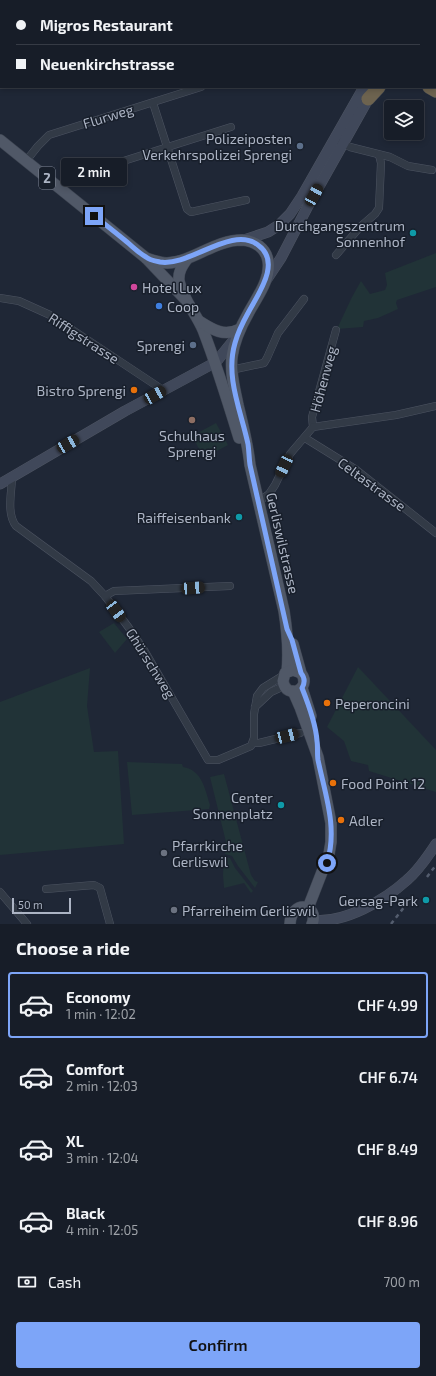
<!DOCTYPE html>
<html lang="en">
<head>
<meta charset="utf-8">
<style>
	:root { --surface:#171d28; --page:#202630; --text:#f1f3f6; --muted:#9ea2a8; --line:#363b45; --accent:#7da5f8 }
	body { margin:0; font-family:"Exo 2",sans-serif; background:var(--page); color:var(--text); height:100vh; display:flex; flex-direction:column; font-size:15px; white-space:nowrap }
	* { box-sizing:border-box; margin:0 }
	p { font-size:13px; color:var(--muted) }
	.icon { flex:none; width:22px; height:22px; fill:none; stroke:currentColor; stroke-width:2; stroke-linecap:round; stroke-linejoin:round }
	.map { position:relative; height:924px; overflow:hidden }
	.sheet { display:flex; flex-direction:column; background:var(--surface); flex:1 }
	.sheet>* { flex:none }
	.hud { position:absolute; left:0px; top:0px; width:436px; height:88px; box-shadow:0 2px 6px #0003,0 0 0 1px var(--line); display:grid; align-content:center; height:88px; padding:0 16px; background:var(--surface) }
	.controls { position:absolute; left:384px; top:100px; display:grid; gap:8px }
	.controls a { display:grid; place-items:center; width:40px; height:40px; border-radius:4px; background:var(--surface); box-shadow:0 2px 6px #0003,0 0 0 1px var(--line); font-size:20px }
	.scale { position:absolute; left:12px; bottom:10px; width:59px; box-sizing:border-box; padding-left:4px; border:2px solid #acb4c4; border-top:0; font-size:11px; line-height:14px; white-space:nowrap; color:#acb4c4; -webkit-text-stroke:3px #181f2b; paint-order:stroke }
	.end { position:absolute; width:18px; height:18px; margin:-9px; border:5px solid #7da5f8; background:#111; box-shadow:0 0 0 2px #111 }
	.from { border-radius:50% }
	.bubble { position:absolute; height:28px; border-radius:4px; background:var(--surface); box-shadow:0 2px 6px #0003,0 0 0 1px var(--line); font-size:13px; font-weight:600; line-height:28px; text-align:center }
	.car { position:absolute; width:12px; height:24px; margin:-12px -6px; border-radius:5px; box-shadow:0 0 3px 1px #0007; background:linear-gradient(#222 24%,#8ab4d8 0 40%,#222 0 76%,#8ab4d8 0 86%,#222 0) }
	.hud b { display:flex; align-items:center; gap:14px; height:38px; font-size:15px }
	.hud b+b { border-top:1px solid var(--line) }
	.hud i { width:10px; height:10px; background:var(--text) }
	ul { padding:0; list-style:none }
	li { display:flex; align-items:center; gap:12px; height:66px; margin:0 8px 6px; padding:0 8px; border:2px solid transparent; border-radius:4px }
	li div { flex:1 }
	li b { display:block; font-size:15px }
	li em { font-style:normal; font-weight:600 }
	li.on { border-color:var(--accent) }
	li>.icon { width:36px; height:36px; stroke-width:1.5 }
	h2 { padding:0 16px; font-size:18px; line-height:48px }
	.pay { display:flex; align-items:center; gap:10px; height:44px; padding:0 16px; font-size:15px }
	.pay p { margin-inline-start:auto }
	.primary-button { display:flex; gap:8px; margin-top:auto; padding:8px 16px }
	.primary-button a { flex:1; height:46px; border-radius:4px; background:var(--accent); color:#111; font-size:16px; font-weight:600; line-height:46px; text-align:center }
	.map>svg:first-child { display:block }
	.green { fill:#213337 }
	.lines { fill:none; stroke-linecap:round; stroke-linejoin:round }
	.street-casing { stroke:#4d5462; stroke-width:8 }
	.secondary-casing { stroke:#4d5462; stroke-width:11 }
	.primary-casing { stroke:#3c4350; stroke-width:12 }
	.highway-casing { stroke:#3a414e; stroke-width:14 }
	.street { stroke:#323a46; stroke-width:7 }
	.secondary { stroke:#40485a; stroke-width:10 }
	.primary { stroke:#505867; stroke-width:11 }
	.highway { stroke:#6d634f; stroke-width:13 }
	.rail { stroke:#545d6e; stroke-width:2.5; stroke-dasharray:4 4; stroke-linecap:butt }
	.route { stroke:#7da5f8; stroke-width:5 }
	.service-dot { fill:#5c6f8a; stroke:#181f2b; stroke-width:1.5 }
	.culture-dot { fill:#0f9aa8; stroke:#181f2b; stroke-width:1.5 }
	.hotel-dot { fill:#d1479c; stroke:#181f2b; stroke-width:1.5 }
	.shop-dot { fill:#3f7fe0; stroke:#181f2b; stroke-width:1.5 }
	.food-dot { fill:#e8710a; stroke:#181f2b; stroke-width:1.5 }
	.education-dot { fill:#8d6e63; stroke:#181f2b; stroke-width:1.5 }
	.worship-dot { fill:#6b7280; stroke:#181f2b; stroke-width:1.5 }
	.labels { text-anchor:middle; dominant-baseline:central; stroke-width:3; stroke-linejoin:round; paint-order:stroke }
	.shield { fill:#181f2b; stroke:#808796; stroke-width:1 }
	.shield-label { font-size:13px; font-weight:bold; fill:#acb4c4 }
	.street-label { font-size:14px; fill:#acb4c4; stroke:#181f2b }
	.poi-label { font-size:14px; fill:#acb4c4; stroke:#181f2b; text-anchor:end }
</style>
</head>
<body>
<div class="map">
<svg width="436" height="924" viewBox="0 0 436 924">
	<rect width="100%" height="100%" fill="#1f2736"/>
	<g class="green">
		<path d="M436 253V287L397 300 396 303 398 309 378 318 364 321 363 327 337 329 352 297 361 281 370 294 385 290 387 285 385 273Z"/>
		<path d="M216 423 228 445 204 458 192 436Z"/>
		<path d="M114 623 127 639 115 653 99 632Z"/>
		<path d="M358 667 436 750V792L369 771 368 765 351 761 344 741 327 727Z"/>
		<path d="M90 668 87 706 94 752 118 751 124 844 0 855V702Z"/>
		<path d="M127 762 182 764 183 767C202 770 205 789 210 805L209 809 132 815Z"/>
		<path d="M224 774 251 875 255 881 258 882 255 888 238 866 232 856 225 854 226 842 210 777Z"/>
		<path d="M224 857 230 858 235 868 253 891 251 893 244 883 224 888 223 875Z"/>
	</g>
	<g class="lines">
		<defs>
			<g id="street">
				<path d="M153 103 187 209 191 212 246 200"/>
				<path d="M340 142 350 147 390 157 408 166 432 170"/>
				<path d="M26 161 38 146 49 135 201 87"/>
				<path d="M114 164 231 127"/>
				<path d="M336 255 360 227 375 214 379 208 381 163 379 155"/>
				<path d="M0 298 19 301 50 315 163 390"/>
				<path d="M231 370 264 363 267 358 278 333 304 299"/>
				<path d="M313 427 312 417 336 330"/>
				<path d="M305 438 355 469 436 533"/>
				<path d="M12 477C12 491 6 513 16 526L91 581 105 596 129 628 144 650 208 760H218L251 746 254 738V714L257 696 263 688 284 675"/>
				<path d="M258 502 269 494 275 485 290 454 313 427 396 415 436 406"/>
				<path d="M105 596 114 591 230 586"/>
				<path d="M255 707 271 692 284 686"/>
				<path d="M253 743H259L300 733"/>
				<path d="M46 889 94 885 100 888 110 924"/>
				<path d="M0 892 27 924"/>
			</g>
			<g id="secondary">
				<path d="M424 1 425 0"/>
				<path d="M244 240 268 232 279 225 290 214 302 196 364 87"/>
				<path d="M265 282 281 258 308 206 371 94"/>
				<path d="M0 484 125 411 216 362 237 336"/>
				<path d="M313 920C344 924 385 900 407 880 419 870 428 856 436 844"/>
			</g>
			<g id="primary">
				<path d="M0 140 146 258 185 299"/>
				<path d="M146 258C153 260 160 263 167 263 193 262 214 240 242 240 255 241 266 248 268 261 271 279 257 297 249 312 241 326 234 341 232 357 230 374 235 389 238 405 243 425 248 445 250 465L284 611C287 630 289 652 287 672"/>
				<path d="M187 259C182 266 178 272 179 281 183 300 196 313 203 330 217 366 228 402 239 438"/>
				<path d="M199 321C213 330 224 337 240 329"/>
				<path d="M293 644 301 673C313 689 286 701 283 681L285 673 293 670 301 673"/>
				<path d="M302 688 311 716"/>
				<path d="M293 691 300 707 318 757 331 823V842L329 854 308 908"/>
				<path d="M290 924C291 899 320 904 312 924"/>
			</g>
			<g id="highway">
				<path d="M268 0 270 1"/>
				<path d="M324 0 326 1"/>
				<path d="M359 0 361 1"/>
				<path d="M410 0V1"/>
				<path d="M435 8H436"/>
				<path d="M435 42 436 43"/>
				<path d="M435 58 436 59"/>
				<path d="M429 87 436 91"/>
				<path d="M368 99 379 87"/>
			</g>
		</defs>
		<use href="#street" class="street-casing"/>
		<use href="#secondary" class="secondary-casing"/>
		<use href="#primary" class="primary-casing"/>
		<use href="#highway" class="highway-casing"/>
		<use href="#street" class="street"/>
		<use href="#secondary" class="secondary"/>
		<use href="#primary" class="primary"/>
		<use href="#highway" class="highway"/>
		<g class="rail">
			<path d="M427 877 436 865"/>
			<path d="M391 924 412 897"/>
		</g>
	</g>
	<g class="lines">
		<path class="route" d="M94 216C105 224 116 233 127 242 133 247 139 253 146 257 149 260 155 261 160 262 189 267 232 225 258 245 282 262 258 294 248 313 243 322 238 332 235 343 225 377 241 411 248 444 249 451 249 458 250 465L287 629 292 640 301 673C305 678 305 683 302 688 308 703 316 725 317 741 318 747 317 754 318 760 325 794 338 828 327 863"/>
	</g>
	<g class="service-dot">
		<circle cx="300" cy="146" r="4"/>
		<circle cx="193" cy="345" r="4"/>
	</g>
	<g class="culture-dot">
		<circle cx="413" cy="233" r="4"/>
		<circle cx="239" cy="517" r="4"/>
		<circle cx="281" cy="805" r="4"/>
		<circle cx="426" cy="900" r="4"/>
	</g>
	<circle class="hotel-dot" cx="134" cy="287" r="4"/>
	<circle class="shop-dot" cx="159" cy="306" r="4"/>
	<g class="food-dot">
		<circle cx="134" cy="390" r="4"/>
		<circle cx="327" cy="703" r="4"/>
		<circle cx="333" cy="783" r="4"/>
		<circle cx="341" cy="820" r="4"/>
	</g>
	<circle class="education-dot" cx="192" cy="420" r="4"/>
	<g class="worship-dot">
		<circle cx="164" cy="853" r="4"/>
		<circle cx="174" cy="910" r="4"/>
	</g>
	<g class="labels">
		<rect class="shield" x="39" y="167" width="16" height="22" rx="3"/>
		<g class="shield-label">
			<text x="47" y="178">2</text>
		</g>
		<g class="street-label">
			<text transform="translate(108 116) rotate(-17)">Flurweg</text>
			<text transform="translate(84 338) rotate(33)">Riffigstrasse</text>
			<text transform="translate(323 379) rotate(-75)">Höhenweg</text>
			<text transform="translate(372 484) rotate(36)">Celtastrasse</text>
			<text transform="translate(283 543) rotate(77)">Gerliswilstrasse</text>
			<text transform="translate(151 663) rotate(58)">Ghürschweg</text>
		</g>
		<g class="poi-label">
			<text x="292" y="138">Polizeiposten<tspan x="292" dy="16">Verkehrspolizei Sprengi</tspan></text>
			<text x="405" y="225">Durchgangszentrum<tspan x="405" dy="16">Sonnenhof</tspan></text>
			<text x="142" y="287" text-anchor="start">Hotel Lux</text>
			<text x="167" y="306" text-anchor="start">Coop</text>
			<text x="185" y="345">Sprengi</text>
			<text x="126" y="390">Bistro Sprengi</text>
			<text x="192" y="435" text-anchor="middle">Schulhaus<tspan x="192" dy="16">Sprengi</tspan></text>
			<text x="231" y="517">Raiffeisenbank</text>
			<text x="335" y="703" text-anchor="start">Peperoncini</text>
			<text x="341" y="783" text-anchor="start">Food Point 12</text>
			<text x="273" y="797">Center<tspan x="273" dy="16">Sonnenplatz</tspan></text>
			<text x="349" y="820" text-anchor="start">Adler</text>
			<text x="172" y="845" text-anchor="start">Pfarrkirche<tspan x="172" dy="16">Gerliswil</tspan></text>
			<text x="418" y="900">Gersag-Park</text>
			<text x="182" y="910" text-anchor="start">Pfarreiheim Gerliswil</text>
		</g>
	</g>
</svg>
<div class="controls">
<a><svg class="icon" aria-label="layers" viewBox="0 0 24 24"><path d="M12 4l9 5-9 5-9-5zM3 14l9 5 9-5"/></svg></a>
</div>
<div class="scale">50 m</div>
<i class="end from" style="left:327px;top:863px"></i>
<i class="end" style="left:94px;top:216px"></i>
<div class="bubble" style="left:61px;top:158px;width:66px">2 min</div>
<i class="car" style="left:314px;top:195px;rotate:29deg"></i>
<i class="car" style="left:155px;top:395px;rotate:61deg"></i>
<i class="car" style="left:68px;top:444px;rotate:60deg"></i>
<i class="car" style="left:284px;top:466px;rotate:205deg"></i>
<i class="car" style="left:193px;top:588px;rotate:86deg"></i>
<i class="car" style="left:116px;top:611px;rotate:143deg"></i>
<i class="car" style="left:287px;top:736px;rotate:76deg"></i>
<div class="hud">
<b><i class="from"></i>Migros Restaurant</b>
<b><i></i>Neuenkirchstrasse</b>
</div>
</div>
<section class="sheet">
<h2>Choose a ride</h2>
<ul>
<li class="on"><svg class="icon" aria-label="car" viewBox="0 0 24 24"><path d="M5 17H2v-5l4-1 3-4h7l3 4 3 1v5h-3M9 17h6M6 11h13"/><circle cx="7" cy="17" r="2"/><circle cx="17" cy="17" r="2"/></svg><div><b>Economy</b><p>1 min · 12:02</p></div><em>CHF 4.99</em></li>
<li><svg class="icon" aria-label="car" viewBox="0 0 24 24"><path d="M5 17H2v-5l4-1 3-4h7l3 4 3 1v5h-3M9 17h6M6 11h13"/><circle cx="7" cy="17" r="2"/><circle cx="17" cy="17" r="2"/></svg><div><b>Comfort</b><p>2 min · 12:03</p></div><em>CHF 6.74</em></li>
<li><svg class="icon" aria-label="car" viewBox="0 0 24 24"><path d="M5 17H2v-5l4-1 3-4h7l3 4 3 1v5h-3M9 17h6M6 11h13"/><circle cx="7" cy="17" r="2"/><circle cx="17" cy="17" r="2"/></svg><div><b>XL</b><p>3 min · 12:04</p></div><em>CHF 8.49</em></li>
<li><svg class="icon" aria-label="car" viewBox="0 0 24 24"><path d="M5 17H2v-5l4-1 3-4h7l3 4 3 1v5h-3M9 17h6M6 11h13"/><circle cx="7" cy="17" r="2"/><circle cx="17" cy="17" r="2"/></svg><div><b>Black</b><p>4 min · 12:05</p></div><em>CHF 8.96</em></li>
</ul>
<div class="pay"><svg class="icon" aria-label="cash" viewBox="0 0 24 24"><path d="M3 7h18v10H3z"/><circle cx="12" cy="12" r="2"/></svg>Cash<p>700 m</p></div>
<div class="primary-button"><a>Confirm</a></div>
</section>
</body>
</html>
